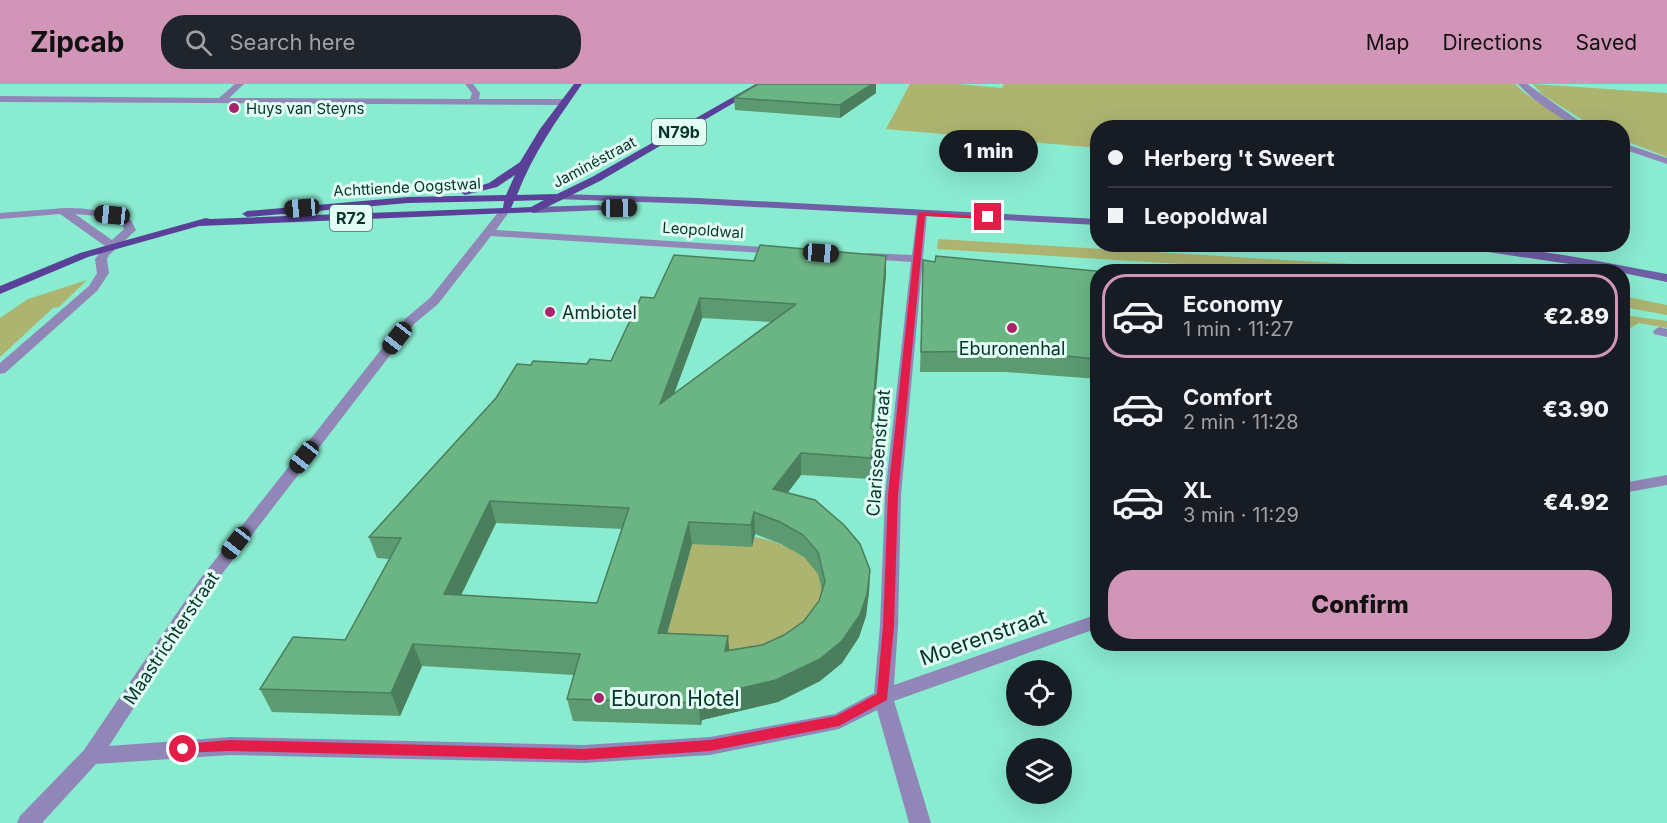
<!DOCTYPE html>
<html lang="en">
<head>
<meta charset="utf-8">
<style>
	:root { --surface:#171b24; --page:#20242c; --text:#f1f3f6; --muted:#9ea1a6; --line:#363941; --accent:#d195b7 }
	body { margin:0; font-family:Inter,sans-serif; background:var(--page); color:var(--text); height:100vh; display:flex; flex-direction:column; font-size:22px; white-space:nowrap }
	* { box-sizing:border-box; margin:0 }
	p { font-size:20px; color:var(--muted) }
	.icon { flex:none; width:33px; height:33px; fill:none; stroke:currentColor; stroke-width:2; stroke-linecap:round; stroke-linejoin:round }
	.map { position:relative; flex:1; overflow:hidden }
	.side { position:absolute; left:1090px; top:180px; width:540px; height:387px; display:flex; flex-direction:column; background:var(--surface); border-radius:24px; box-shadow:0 6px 24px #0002 }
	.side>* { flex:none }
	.guide { position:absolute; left:1090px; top:36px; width:540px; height:132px; border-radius:24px; box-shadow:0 6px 24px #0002; display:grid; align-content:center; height:132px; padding:0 18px; background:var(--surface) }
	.fabs { position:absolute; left:1006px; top:576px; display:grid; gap:12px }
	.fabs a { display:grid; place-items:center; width:66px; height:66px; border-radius:50%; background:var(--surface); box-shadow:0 6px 24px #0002; font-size:30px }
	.end { position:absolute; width:27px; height:27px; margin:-14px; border:8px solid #e11d48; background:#fff; box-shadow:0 0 0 3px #fff }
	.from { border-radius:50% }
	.bubble { position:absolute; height:42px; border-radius:21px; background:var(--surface); box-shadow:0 6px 24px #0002; font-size:20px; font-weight:800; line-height:42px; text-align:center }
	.car { position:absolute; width:18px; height:36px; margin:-18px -9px; border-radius:8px; box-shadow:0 0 4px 2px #0007; background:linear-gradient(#222 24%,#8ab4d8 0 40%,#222 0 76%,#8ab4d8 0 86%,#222 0) }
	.guide b { display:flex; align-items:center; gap:21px; height:57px; font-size:22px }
	.guide b+b { border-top:2px solid var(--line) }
	.guide i { width:15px; height:15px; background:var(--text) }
	ul { padding:10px 0 0; list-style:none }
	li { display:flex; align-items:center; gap:18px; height:84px; margin:0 12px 9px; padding:0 6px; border:3px solid transparent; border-radius:24px }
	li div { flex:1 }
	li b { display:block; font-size:22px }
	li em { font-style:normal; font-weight:800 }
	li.current { border-color:var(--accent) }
	li>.icon { width:54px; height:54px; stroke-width:1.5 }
	.primary-button { display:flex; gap:12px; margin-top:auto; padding:12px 18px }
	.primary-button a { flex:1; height:69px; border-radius:24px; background:var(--accent); color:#111; font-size:24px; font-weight:800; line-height:69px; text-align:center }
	header { display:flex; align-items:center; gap:36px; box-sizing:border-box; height:84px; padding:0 30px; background:var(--accent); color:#111 }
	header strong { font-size:28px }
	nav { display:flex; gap:33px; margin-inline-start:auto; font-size:21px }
	.search { width:420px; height:54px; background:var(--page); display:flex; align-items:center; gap:15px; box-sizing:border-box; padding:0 21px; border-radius:24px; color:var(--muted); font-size:22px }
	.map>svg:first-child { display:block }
	.green { fill:#adb470 }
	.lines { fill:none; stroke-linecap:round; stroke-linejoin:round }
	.street { fill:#9086b7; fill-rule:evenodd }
	.secondary { fill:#705ea6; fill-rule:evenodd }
	.primary { fill:#5a4098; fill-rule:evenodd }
	.wall { fill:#5c9b71; fill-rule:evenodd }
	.shaded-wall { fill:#4b7e5c }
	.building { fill:#6bb483; stroke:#4b7e5c; stroke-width:1.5; fill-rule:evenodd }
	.route { fill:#e11d48 }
	.poi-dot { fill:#aa236b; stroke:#e2fdf4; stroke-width:2 }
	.labels { text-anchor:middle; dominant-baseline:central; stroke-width:6; stroke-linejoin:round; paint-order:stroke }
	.far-poi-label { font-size:15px; fill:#063329; stroke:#e2fdf4; text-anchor:start }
	.far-street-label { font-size:15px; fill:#063329; stroke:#e2fdf4 }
	.shield { fill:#e2fdf4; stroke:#487066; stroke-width:1.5 }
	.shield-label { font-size:16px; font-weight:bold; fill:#063329 }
	.poi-label { font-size:18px; fill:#063329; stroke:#e2fdf4; text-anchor:start }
	.street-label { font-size:18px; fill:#063329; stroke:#e2fdf4 }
	.near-street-label { font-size:21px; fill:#063329; stroke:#e2fdf4 }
	.near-poi-label { font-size:21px; fill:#063329; stroke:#e2fdf4; text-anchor:start }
</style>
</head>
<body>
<header>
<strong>Zipcab</strong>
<div class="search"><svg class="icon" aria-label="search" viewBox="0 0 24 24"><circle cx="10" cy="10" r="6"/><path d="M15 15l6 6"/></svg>Search here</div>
<nav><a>Map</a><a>Directions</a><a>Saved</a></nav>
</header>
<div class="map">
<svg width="1667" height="739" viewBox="0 0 1667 739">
	<rect width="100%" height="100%" fill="#89ebd0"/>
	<g class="green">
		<path d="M910 0H959L1002 4 1004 0H1515L1526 10 1579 43 1098 44V64L886 45Z"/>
		<path d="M1533 0 1667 9V73L1623 56V44L1592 42 1543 11Z"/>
		<path d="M938 155 1386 182 1451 187H1297L937 165Z"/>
		<path d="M87 196 59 223 53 224 0 273V234L28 215Z"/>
		<path d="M1623 212 1667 221V231L1623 223Z"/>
		<path d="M1623 231 1667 237V244L1639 239 1623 248Z"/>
		<path d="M755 453C786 459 828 477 825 517 824 527 803 555 796 565L661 571 692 460Z"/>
	</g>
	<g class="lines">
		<g class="street">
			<path d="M235 0H244L229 14 470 15 472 9 465 0H473L480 9 479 15H564L568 18 564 21 0 18V12L219 14Z"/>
			<path d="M1518 0H1527L1589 44C1570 44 1531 15 1518 0Z"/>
			<path d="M1623 59 1667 74V80L1623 65Z"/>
			<path d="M65 124C88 124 109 127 131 136L136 146 109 171 107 175 109 189 97 207 5 289 0 290V279L89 202 97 189 95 175 105 162 60 130 0 135V129ZM75 130 97 132 122 140 124 145 112 156Z"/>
			<path d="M504 125 509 128 496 146 778 164 784 167 778 170 491 152 438 220 414 240 212 503 109 662 230 653 584 661 710 653 835 630 874 609 880 542 885 411 911 178 868 175 862 172 868 169 912 171 917 130 922 127 927 130 901 411 898 542 894 601 1098 530V544L894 617 931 739H909L877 626 839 645 710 671 584 679 230 671 96 680 42 739H17L20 732 84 666 200 495 406 234 430 214 500 126Z"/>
			<path d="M1659 243 1667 245V253L1654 250 1653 247Z"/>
			<path d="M1667 391V401L1623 409V399Z"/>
		</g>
		<g class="secondary">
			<path d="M559 110 698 114 1098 135V141L698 120 555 115V111Z"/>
			<path d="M599 121 604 124 603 126 533 129 528 126 533 123Z"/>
			<path d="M1449 160C1522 160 1595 177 1667 190V198L1623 189V188L1454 163Z"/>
		</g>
		<path class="primary" d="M574 0H582C557 36 533 69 517 111L557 110 592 93 756 0H766L600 97 537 128 199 142 88 173 0 210V202L80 169 206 134 210 135 503 124 504 117 408 119 247 133 242 130 247 127 408 113 506 111 515 91 497 103 465 111 460 108 489 99 520 78 540 45ZM544 116 531 123 511 124 514 117Z"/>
	</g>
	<g class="wall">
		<path d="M876 9 840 34 735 26 734 14Z"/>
		<path d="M886 172V190L872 344H875V365L871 395 801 391 787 409 870 486 869 508 866 532 859 553 842 579 820 597 778 618 702 636 701 641 573 637 567 615 574 591 422 582 400 632 272 628 260 605 345 556 389 475 377 474 369 453 531 281 587 280 611 277 654 214 754 177ZM702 234 772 238 674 309ZM496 439 622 445 597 519 461 511ZM755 450 781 460 804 473 818 490 822 506 819 517 804 537 784 551 762 561 729 566 667 550 692 460 752 463Z"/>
		<path d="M923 176 935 178 1098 188V295L1005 288H920Z"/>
	</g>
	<g class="shaded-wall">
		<path d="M872 0H876V9L840 34V21Z"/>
		<path d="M886 172V190L871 365V344Z"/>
		<path d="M700 214 702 234 663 340 660 320Z"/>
		<path d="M875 344V365L871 395V374Z"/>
		<path d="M801 369V391L774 427 773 405Z"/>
		<path d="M490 417 496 439 451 532 444 510Z"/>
		<path d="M754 428 755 450 752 463 751 441Z"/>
		<path d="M689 438 692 460 661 571 658 549Z"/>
		<path d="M870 486 869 508 866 532 859 553 842 579 820 597 778 618 702 636 701 641 698 619 699 614 776 596Z"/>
		<path d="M728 552 730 574 725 567Z"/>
		<path d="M413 560 422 582 400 632 391 609Z"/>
	</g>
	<g class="building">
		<path d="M758 0H872L840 21 734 14Z"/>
		<path d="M760 161 886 172 871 344H875L871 374 801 369 773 405 815 416 844 441 860 460 870 486 867 510 860 531 842 557 820 575 776 596 699 614 698 619 567 615 580 570 413 560 391 609 260 605 293 553 345 556 401 454 369 453 496 314 517 280 531 281 533 277 587 280 590 275 611 277 641 213 654 214 674 171 754 177ZM700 214 796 220 660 320ZM490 417 629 424 597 519 444 510ZM754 428 780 438 803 451 818 468 825 497 819 517 804 537 784 551 762 561 725 567 728 552 658 549 689 438 751 441Z"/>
		<path d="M936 172 1106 188H1098V275L1007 267 921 268 923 176 935 178Z"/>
	</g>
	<path class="route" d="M922 128 991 133 988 135 925 132 898 411 894 542 887 616 839 642 710 667 584 676 230 667 179 669V661L183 660 230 656 584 665 710 656 836 632 877 610 883 542 888 411 918 130Z"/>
	<g class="poi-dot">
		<circle cx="234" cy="24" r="6"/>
		<circle cx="550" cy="228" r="6"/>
		<circle cx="1012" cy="244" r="6"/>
		<circle cx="599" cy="614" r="6"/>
	</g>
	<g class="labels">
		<g class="far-poi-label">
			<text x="246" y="24">Huys van Steyns</text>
		</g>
		<g class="far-street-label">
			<text transform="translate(594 78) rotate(-28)">Jaminéstraat</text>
			<text transform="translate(407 103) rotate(-3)">Achttiende Oogstwal</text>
			<text transform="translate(703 146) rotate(4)">Leopoldwal</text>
		</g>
		<g class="shield">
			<rect x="652" y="35" width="54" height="26" rx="4.5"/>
			<rect x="330" y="121" width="42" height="26" rx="4.5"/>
		</g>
		<g class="shield-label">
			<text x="679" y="48">N79b</text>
			<text x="351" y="134">R72</text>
		</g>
		<g class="poi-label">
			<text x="562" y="228">Ambiotel</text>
			<text x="1012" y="264" text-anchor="middle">Eburonenhal</text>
		</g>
		<g class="street-label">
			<text transform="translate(878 369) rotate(-85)">Clarissenstraat</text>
			<text transform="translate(171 554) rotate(-56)">Maastrichterstraat</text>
		</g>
		<g class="near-street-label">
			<text transform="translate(983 553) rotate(-19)">Moerenstraat</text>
		</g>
		<g class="near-poi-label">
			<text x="611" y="614">Eburon Hotel</text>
		</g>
	</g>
</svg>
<div class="fabs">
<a><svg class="icon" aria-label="locate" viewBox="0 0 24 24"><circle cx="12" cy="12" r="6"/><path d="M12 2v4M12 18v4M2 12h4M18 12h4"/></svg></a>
<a><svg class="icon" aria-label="layers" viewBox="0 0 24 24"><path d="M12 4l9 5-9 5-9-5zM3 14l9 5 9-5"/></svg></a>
</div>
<i class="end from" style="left:183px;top:665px"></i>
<i class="end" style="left:988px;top:133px"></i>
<div class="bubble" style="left:939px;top:46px;width:99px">1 min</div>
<i class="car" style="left:302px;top:124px;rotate:265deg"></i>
<i class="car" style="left:619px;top:124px;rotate:89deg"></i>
<i class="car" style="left:112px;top:131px;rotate:276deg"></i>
<i class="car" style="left:821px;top:169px;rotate:94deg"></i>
<i class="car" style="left:397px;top:254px;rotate:218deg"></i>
<i class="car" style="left:304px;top:373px;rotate:218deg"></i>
<i class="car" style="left:236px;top:459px;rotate:218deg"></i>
<div class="guide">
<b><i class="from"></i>Herberg 't Sweert</b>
<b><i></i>Leopoldwal</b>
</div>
<section class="side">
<ul>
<li class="current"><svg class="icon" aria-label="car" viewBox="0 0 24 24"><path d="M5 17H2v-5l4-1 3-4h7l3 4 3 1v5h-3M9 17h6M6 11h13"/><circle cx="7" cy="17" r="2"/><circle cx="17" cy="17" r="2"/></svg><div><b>Economy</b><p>1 min · 11:27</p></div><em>€2.89</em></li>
<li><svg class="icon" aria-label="car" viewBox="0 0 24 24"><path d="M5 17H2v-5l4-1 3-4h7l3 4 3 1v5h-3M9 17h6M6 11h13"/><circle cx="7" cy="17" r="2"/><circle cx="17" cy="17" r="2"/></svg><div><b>Comfort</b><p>2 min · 11:28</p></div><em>€3.90</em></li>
<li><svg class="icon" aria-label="car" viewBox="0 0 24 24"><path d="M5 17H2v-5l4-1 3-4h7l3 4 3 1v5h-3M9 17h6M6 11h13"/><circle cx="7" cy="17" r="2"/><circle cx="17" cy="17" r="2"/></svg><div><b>XL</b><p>3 min · 11:29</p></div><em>€4.92</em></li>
</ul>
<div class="primary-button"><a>Confirm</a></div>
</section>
</div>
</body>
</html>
